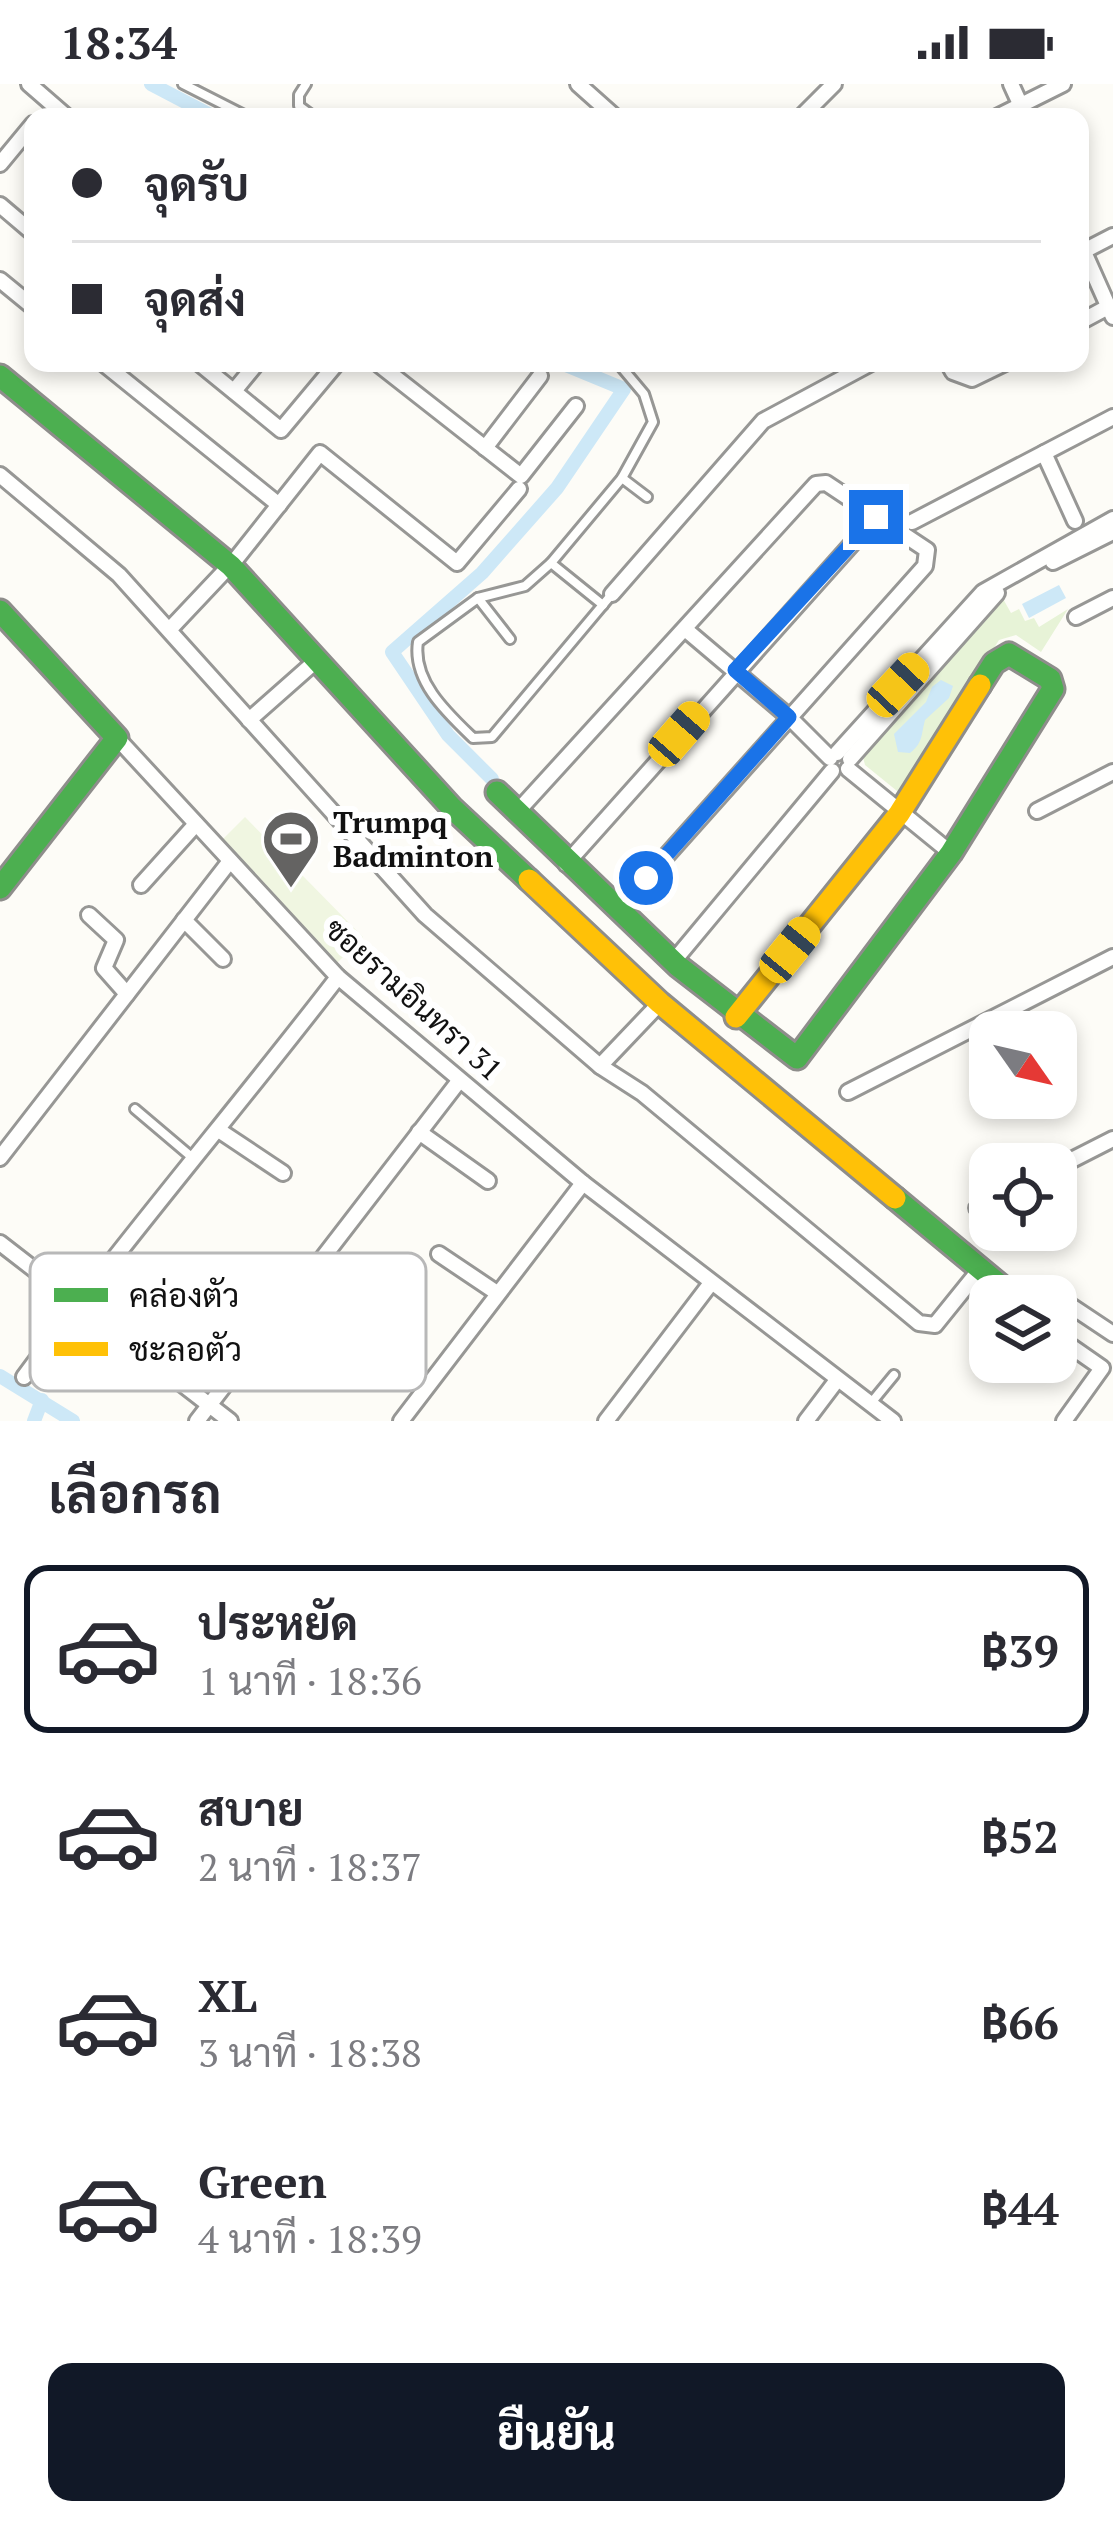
<!DOCTYPE html>
<html lang="th">
<head>
<meta charset="utf-8">
<style>
	:root { --surface:#fff; --page:#f2f2f3; --text:#2b2b33; --muted:#7c7c81; --line:#e1e1e2; --accent:#111827 }
	body { margin:0; font-family:"PT Serif",Sarabun,serif; background:var(--page); color:var(--text); height:100vh; display:flex; flex-direction:column; font-size:45px; white-space:nowrap }
	* { box-sizing:border-box; margin:0 }
	p { font-size:39px; color:var(--muted) }
	.icon { flex:none; width:66px; height:66px; fill:none; stroke:currentColor; stroke-width:2; stroke-linecap:round; stroke-linejoin:round }
	.map { position:relative; height:1337px; overflow:hidden }
	.side { display:flex; flex-direction:column; background:var(--surface); flex:1 }
	.side>* { flex:none }
	.hud { position:absolute; left:24px; top:24px; width:1065px; height:264px; border-radius:24px; box-shadow:0 6px 18px #0003; display:grid; align-content:center; height:264px; padding:0 48px; background:var(--surface) }
	.needle { width:78px; rotate:124deg }
	.controls { position:absolute; left:969px; top:927px; display:grid; gap:24px }
	.controls a { display:grid; place-items:center; width:108px; height:108px; border-radius:24px; background:var(--surface); box-shadow:0 6px 18px #0003; font-size:60px }
	.end { position:absolute; width:54px; height:54px; margin:-27px; border:15px solid #1a73e8; background:#fff; box-shadow:0 0 0 6px #fff }
	.from { border-radius:50% }
	.car { position:absolute; width:36px; height:72px; margin:-36px -18px; border-radius:15px; box-shadow:0 0 9px 3px #0007; background:linear-gradient(#f5c518 24%,#345 0 40%,#f5c518 0 76%,#345 0 86%,#f5c518 0) }
	.hud b { display:flex; align-items:center; gap:42px; height:114px; font-size:45px }
	.hud b+b { border-top:3px solid var(--line) }
	.hud i { width:30px; height:30px; background:var(--text) }
	ul { padding:0; list-style:none }
	li { display:flex; align-items:center; gap:36px; height:168px; margin:0 24px 18px; padding:0 24px; border:6px solid transparent; border-radius:24px }
	li div { flex:1 }
	li b { display:block; font-size:45px }
	li em { font-style:normal; font-weight:700 }
	li.selected { border-color:var(--accent) }
	li>.icon { width:108px; height:108px; stroke-width:1.5 }
	h2 { padding:0 48px; font-size:54px; line-height:144px }
	.primary-button { display:flex; gap:24px; margin-top:auto; padding:24px 48px }
	.primary-button a { flex:1; height:138px; border-radius:24px; background:var(--accent); color:#fff; font-size:48px; font-weight:700; line-height:138px; text-align:center }
	.status { display:flex; justify-content:space-between; align-items:center; height:84px; padding:0 60px; background:var(--surface); direction:ltr }
	.status svg { height:33px; fill:currentColor }
	.map>svg:first-child { display:block }
	.green { fill:#e7f3d7 }
	.pitch { fill:#f0f6e1 }
	.water { fill:#cde8f7 }
	.lines { fill:none; stroke-linecap:round; stroke-linejoin:round }
	.canal { stroke:#cde8f7; stroke-width:14 }
	.lane-casing { stroke:#979795; stroke-width:14 }
	.street-casing { stroke:#979795; stroke-width:20 }
	.fast-casing { stroke:#8e8d8b; stroke-width:27 }
	.slow-casing { stroke:#8e8d8b; stroke-width:27 }
	.lane { stroke:#fffffe; stroke-width:8 }
	.street { stroke:#fffffe; stroke-width:14 }
	.fast { stroke:#4caf50; stroke-width:21 }
	.slow { stroke:#ffc107; stroke-width:21 }
	.route { stroke:#1a73e8; stroke-width:15 }
	.labels { text-anchor:middle; dominant-baseline:central; stroke-width:12; stroke-linejoin:round; paint-order:stroke }
	.poi-label { font-size:30px; font-weight:bold; fill:#111; stroke:#fff; text-anchor:start }
	.street-label { font-size:30px; fill:#111; stroke:#fff }
	.key { fill:#fff; stroke:#b8b8b8; stroke-width:3 }
	.key-label { font-size:33px; fill:#111 }
</style>
</head>
<body>
<div class="status"><b>18:34</b><svg viewBox="0 0 49 12"><path d="M0 12V9h3v3zM5 12V6h3v6zM10 12V3h3v9zM15 12V0h3v12zM26 1h20v11H26zM47 4h2v5h-2z"/></svg></div>
<div class="map">
<svg width="1113" height="1337" viewBox="0 0 1113 1337">
	<rect width="100%" height="100%" fill="#fdfcf7"/>
	<path class="green" d="M1002 513 1011 529 1019 525 1025 537 1034 534 1039 543 1068 525 1041 568 1016 551 999 556 902 711 865 681 862 669Z"/>
	<path class="pitch" d="M245 733 363 853 337 879 219 759Z"/>
	<g class="water">
		<path d="M1059 501 1066 514 1029 534 1022 520Z"/>
		<path d="M941 596 953 602 949 614 925 636C921 651 923 659 910 669L898 668 894 650 926 618 932 603Z"/>
	</g>
	<g class="lines">
		<g class="canal">
			<path d="M151 0 214 33"/>
			<path d="M492 695 448 651 392 568 482 489 557 404 624 305 561 279"/>
			<path d="M0 1292 73 1337"/>
			<path d="M34 1337 42 1316"/>
		</g>
		<defs>
			<g id="lane">
				<path d="M183 0 248 33"/>
				<path d="M306 0 299 11V22L314 33"/>
				<path d="M622 394 647 413"/>
				<path d="M551 479 603 521"/>
				<path d="M612 510 492 653 473 654C447 629 412 597 418 558L478 514 525 502 551 479 622 394 653 338 644 310 618 279"/>
				<path d="M478 514 510 555"/>
				<path d="M135 1025 194 1075"/>
				<path d="M871 1319 894 1291"/>
			</g>
			<g id="street">
				<path d="M29 0 67 33"/>
				<path d="M578 0 615 33"/>
				<path d="M1011 0 1026 33"/>
				<path d="M801 33 834 0"/>
				<path d="M997 33 1063 0"/>
				<path d="M0 80 33 40"/>
				<path d="M0 121 33 149"/>
				<path d="M1080 159 1113 233"/>
				<path d="M1080 169 1113 152"/>
				<path d="M0 196 33 223"/>
				<path d="M1080 238 1108 223"/>
				<path d="M103 279 279 421"/>
				<path d="M199 279 281 346 337 279"/>
				<path d="M377 279 521 392 576 322"/>
				<path d="M948 279 953 288 972 295 1005 279"/>
				<path d="M234 307 257 279"/>
				<path d="M485 364 540 292"/>
				<path d="M1044 369 1075 437"/>
				<path d="M0 391 119 491 425 831 600 982 642 1009 919 1239 935 1241 981 1184"/>
				<path d="M912 438 1113 333"/>
				<path d="M1053 478 1113 448"/>
				<path d="M612 510 763 337 871 279"/>
				<path d="M1076 533 1113 514"/>
				<path d="M170 545 236 475 320 369 457 479 519 405"/>
				<path d="M685 545 789 633 830 674"/>
				<path d="M249 636 317 576"/>
				<path d="M117 654 338 893 583 1099 893 1337"/>
				<path d="M837 669 983 508 1113 435"/>
				<path d="M850 675 997 509"/>
				<path d="M848 685 951 769"/>
				<path d="M1037 727 1113 688"/>
				<path d="M517 728 816 400 826 399 927 466 925 482 618 826"/>
				<path d="M566 780 876 433"/>
				<path d="M141 801 196 740"/>
				<path d="M89 831 116 856 104 884 127 910"/>
				<path d="M184 836 223 875"/>
				<path d="M673 878 832 687"/>
				<path d="M600 982 660 919"/>
				<path d="M848 1008 1113 873"/>
				<path d="M220 1047 283 1089"/>
				<path d="M419 1048 488 1097"/>
				<path d="M0 1074 230 777"/>
				<path d="M1056 1084 1113 1055"/>
				<path d="M977 1124 990 1118"/>
				<path d="M0 1159 230 1337"/>
				<path d="M439 1170 497 1209"/>
				<path d="M231 1185 283 1224"/>
				<path d="M1050 1208 1113 1250"/>
				<path d="M273 1237 365 1291"/>
				<path d="M1056 1252 1102 1284 1064 1337"/>
				<path d="M145 1271 188 1210"/>
				<path d="M24 1293C124 1156 235 1027 338 893"/>
				<path d="M197 1337 459 997"/>
				<path d="M401 1337 583 1099"/>
				<path d="M606 1337 711 1199"/>
				<path d="M806 1337 837 1296"/>
			</g>
			<g id="fast">
				<path d="M0 292 231 482 452 724 529 796"/>
				<path d="M0 527 117 654 0 804"/>
				<path d="M497 708 678 882 797 974 951 769 1053 605 1050 595 1009 570 994 579 980 601"/>
				<path d="M895 1114 1013 1212"/>
			</g>
			<g id="slow">
				<path d="M529 796 660 919 895 1114"/>
				<path d="M736 933 899 730 980 601"/>
			</g>
		</defs>
		<use href="#lane" class="lane-casing"/>
		<use href="#street" class="street-casing"/>
		<use href="#fast" class="fast-casing"/>
		<use href="#slow" class="slow-casing"/>
		<use href="#lane" class="lane"/>
		<use href="#street" class="street"/>
		<use href="#fast" class="fast"/>
		<use href="#slow" class="slow"/>
	</g>
	<g class="lines">
		<path class="route" d="M646 794 789 633 735 586 876 433"/>
	</g>
	<defs>
		<symbol id="stadium-pin" viewBox="-11 -11 22 30"><path d="M0 17L-7.5 6A9.5 9.5 0 1 1 7.5 6Z" fill="#646362" stroke="#fff"/><path d="M0-5a6.5 5 0 1 0 0 10a6.5 5 0 1 0 0-10ZM-3.5-1.8h7v3.6h-7Z" fill="#fff"/></symbol>
	</defs>
	<g fill-rule="evenodd">
		<use href="#stadium-pin" x="258" y="722" width="66" height="90"/>
	</g>
	<g class="labels">
		<g class="poi-label">
			<text x="333" y="738">Trumpq<tspan x="333" dy="34">Badminton</tspan></text>
		</g>
		<g class="street-label">
			<text transform="translate(414 915) rotate(42)">ซอยรามอินทรา 31</text>
		</g>
	</g>
	<rect x="30" y="1169" width="396" height="138" rx="18" class="key"/>
	<rect x="54" y="1204" width="54" height="14" fill="#4caf50"/>
	<rect x="54" y="1258" width="54" height="14" fill="#ffc107"/>
	<g class="key-label">
		<text x="129" y="1223">คล่องตัว</text>
		<text x="129" y="1277">ชะลอตัว</text>
	</g>
</svg>
<div class="controls">
<a><svg class="needle" viewBox="-14 -14 28 28"><path d="M0-13l5 13h-10z" fill="#e53935"/><path d="M0 13l5-13h-10z" fill="#7c7c81"/></svg></a>
<a><svg class="icon" aria-label="locate" viewBox="0 0 24 24"><circle cx="12" cy="12" r="6"/><path d="M12 2v4M12 18v4M2 12h4M18 12h4"/></svg></a>
<a><svg class="icon" aria-label="layers" viewBox="0 0 24 24"><path d="M12 4l9 5-9 5-9-5zM3 14l9 5 9-5"/></svg></a>
</div>
<i class="end from" style="left:646px;top:794px"></i>
<i class="end" style="left:876px;top:433px"></i>
<i class="car" style="left:898px;top:601px;rotate:43deg"></i>
<i class="car" style="left:679px;top:650px;rotate:41deg"></i>
<i class="car" style="left:790px;top:866px;rotate:39deg"></i>
<div class="hud">
<b><i class="from"></i>จุดรับ</b>
<b><i></i>จุดส่ง</b>
</div>
</div>
<section class="side">
<h2>เลือกรถ</h2>
<ul>
<li class="selected"><svg class="icon" aria-label="car" viewBox="0 0 24 24"><path d="M5 17H2v-5l4-1 3-4h7l3 4 3 1v5h-3M9 17h6M6 11h13"/><circle cx="7" cy="17" r="2"/><circle cx="17" cy="17" r="2"/></svg><div><b>ประหยัด</b><p>1 นาที · 18:36</p></div><em>฿39</em></li>
<li><svg class="icon" aria-label="car" viewBox="0 0 24 24"><path d="M5 17H2v-5l4-1 3-4h7l3 4 3 1v5h-3M9 17h6M6 11h13"/><circle cx="7" cy="17" r="2"/><circle cx="17" cy="17" r="2"/></svg><div><b>สบาย</b><p>2 นาที · 18:37</p></div><em>฿52</em></li>
<li><svg class="icon" aria-label="car" viewBox="0 0 24 24"><path d="M5 17H2v-5l4-1 3-4h7l3 4 3 1v5h-3M9 17h6M6 11h13"/><circle cx="7" cy="17" r="2"/><circle cx="17" cy="17" r="2"/></svg><div><b>XL</b><p>3 นาที · 18:38</p></div><em>฿66</em></li>
<li><svg class="icon" aria-label="car" viewBox="0 0 24 24"><path d="M5 17H2v-5l4-1 3-4h7l3 4 3 1v5h-3M9 17h6M6 11h13"/><circle cx="7" cy="17" r="2"/><circle cx="17" cy="17" r="2"/></svg><div><b>Green</b><p>4 นาที · 18:39</p></div><em>฿44</em></li>
</ul>
<div class="primary-button"><a>ยืนยัน</a></div>
</section>
</body>
</html>
